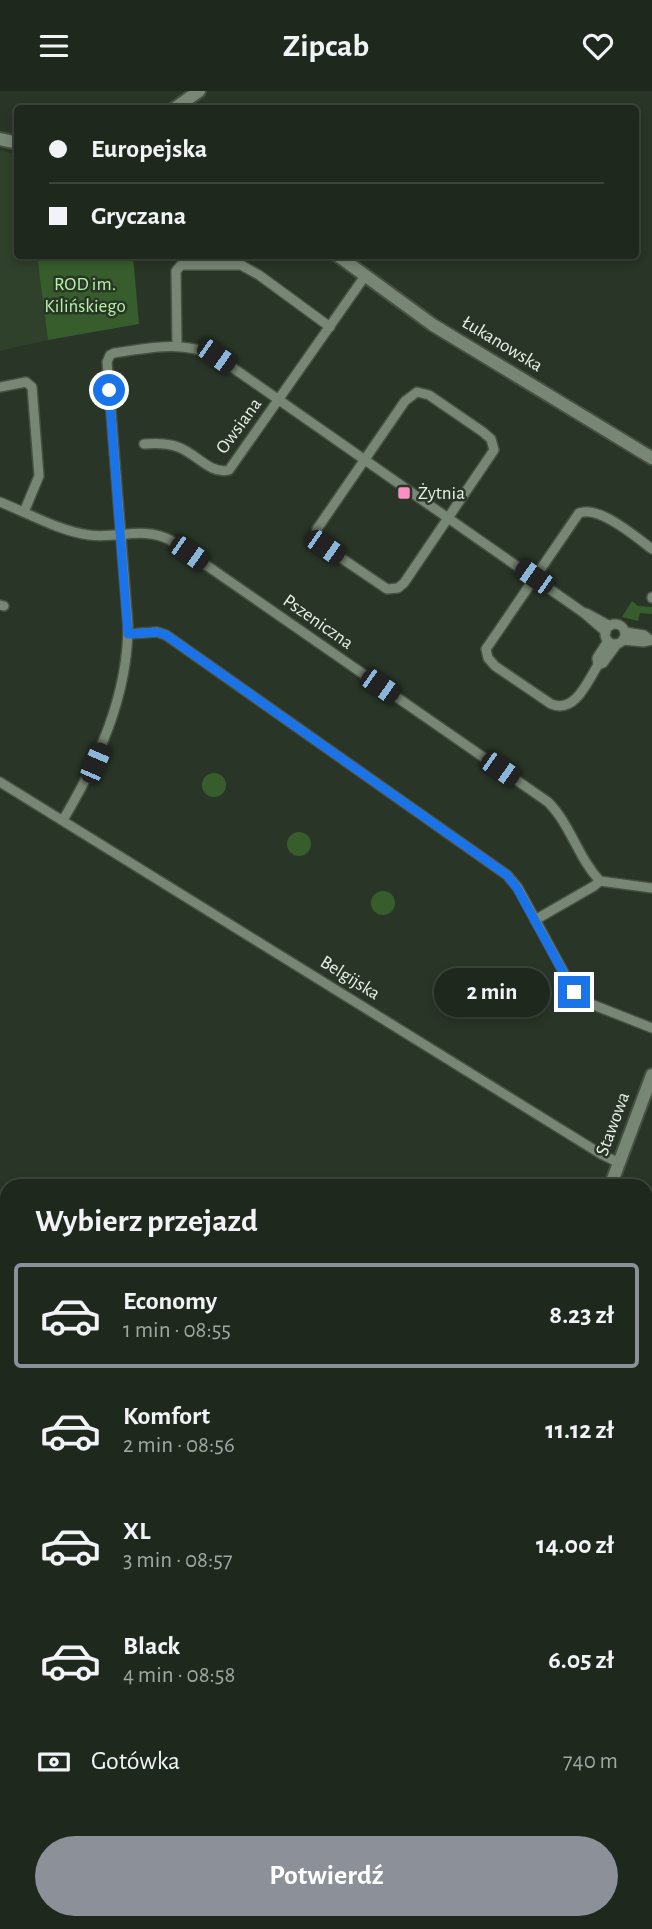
<!DOCTYPE html>
<html lang="pl">
<head>
<meta charset="utf-8">
<style>
	:root { --surface:#1f281d; --page:#2c342a; --text:#f1f3f6; --muted:#a1a6a4; --line:#3c443b; --accent:#8c9099 }
	body { margin:0; font-family:"Alegreya Sans",sans-serif; background:var(--page); color:var(--text); height:100vh; display:flex; flex-direction:column; font-size:26px; white-space:nowrap }
	* { box-sizing:border-box; margin:0 }
	p { font-size:23px; color:var(--muted) }
	.icon { flex:none; width:38px; height:38px; fill:none; stroke:currentColor; stroke-width:2; stroke-linecap:round; stroke-linejoin:round }
	.map { position:relative; flex:1; overflow:hidden }
	.drawer { position:absolute; left:0px; top:1088px; width:653px; height:751px; display:flex; flex-direction:column; background:var(--surface); border-radius:21px 21px 0 0; box-shadow:0 4px 10px #0003,0 0 0 2px var(--line) }
	.drawer>* { flex:none }
	.hud { position:absolute; left:14px; top:14px; width:625px; height:154px; border-radius:7px; box-shadow:0 4px 10px #0003,0 0 0 2px var(--line); display:grid; align-content:center; height:154px; padding:0 35px; background:var(--surface) }
	.end { position:absolute; width:32px; height:32px; margin:-16px; border:9px solid #1a73e8; background:#fff; box-shadow:0 0 0 4px #fff }
	.from { border-radius:50% }
	.bubble { position:absolute; height:49px; border-radius:24px; background:var(--surface); box-shadow:0 4px 10px #0003,0 0 0 2px var(--line); font-size:23px; font-weight:600; line-height:49px; text-align:center }
	.car { position:absolute; width:21px; height:42px; margin:-21px -10px; border-radius:9px; box-shadow:0 0 5px 2px #0007; background:linear-gradient(#222 24%,#8ab4d8 0 40%,#222 0 76%,#8ab4d8 0 86%,#222 0) }
	.hud b { display:flex; align-items:center; gap:24px; height:66px; font-size:26px }
	.hud b+b { border-top:2px solid var(--line) }
	.hud i { width:18px; height:18px; background:var(--text) }
	ul { padding:0; list-style:none }
	li { display:flex; align-items:center; gap:21px; height:105px; margin:0 14px 10px; padding:0 21px; border:4px solid transparent; border-radius:7px }
	li div { flex:1 }
	li b { display:block; font-size:26px }
	li em { font-style:normal; font-weight:600 }
	li.selected { border-color:var(--accent) }
	li>.icon { width:63px; height:63px; stroke-width:1.5 }
	h2 { padding:0 35px; font-size:32px; line-height:84px }
	.pay { display:flex; align-items:center; gap:18px; height:77px; padding:0 35px; font-size:26px }
	.pay p { margin-inline-start:auto }
	.button { display:flex; gap:14px; margin-top:auto; padding:14px 35px }
	.button a { flex:1; height:80px; border-radius:42px; background:var(--accent); color:#fff; font-size:28px; font-weight:600; line-height:80px; text-align:center }
	header { display:flex; justify-content:space-between; align-items:center; height:91px; padding:0 35px; background:var(--surface); font-size:32px; font-weight:600 }
	.map>svg:first-child { display:block }
	.built { fill:#2f402b }
	.green { fill:#375d2d }
	.water { fill:#527e47; stroke:#7fa077; stroke-width:2 }
	.lines { fill:none; stroke-linecap:round; stroke-linejoin:round }
	.stream { stroke:#7fa077; stroke-width:2.5 }
	.street-casing { stroke:#465043; stroke-width:12 }
	.secondary-casing { stroke:#465043; stroke-width:16 }
	.street { stroke:#788675; stroke-width:9 }
	.secondary { stroke:#788675; stroke-width:12 }
	.rail-casing { stroke:#b4bcb2; stroke-width:5 }
	.rail { stroke:#293527; stroke-width:2.5; stroke-dasharray:8; stroke-linecap:butt }
	.route { stroke:#1a73e8; stroke-width:9 }
	.poi-dot { fill:#fb8fc5; stroke:#293527; stroke-width:2.5 }
	.labels { text-anchor:middle; dominant-baseline:central; stroke-width:5; stroke-linejoin:round; paint-order:stroke }
	.park-label { font-size:19px; fill:#b3f4a3; stroke:#293527 }
	.street-label { font-size:19px; fill:#e9f0e7; stroke:#293527 }
	.poi-label { font-size:19px; fill:#e9f0e7; stroke:#293527; text-anchor:start }
</style>
</head>
<body>
<header><svg class="icon" aria-label="menu" viewBox="0 0 24 24"><path d="M4 6h16M4 12h16M4 18h16"/></svg>Zipcab<svg class="icon" aria-label="heart" viewBox="0 0 24 24"><path d="M12 20l-8-8c-3-5 5-10 8-4 3-6 11-1 8 4z"/></svg></header>
<div class="map">
<svg width="652" height="1838" viewBox="0 0 652 1838">
	<rect width="100%" height="100%" fill="#293527"/>
	<g class="built">
		<path d="M0 59 17 64 18 164 37 165 48 249 0 260Z"/>
		<path d="M646 1167 652 1173V1195L646 1209Z"/>
	</g>
	<g class="green">
		<path d="M37 165H133L139 233 48 249Z"/>
		<path d="M632 510 638 515 652 516V523L640 522 638 530 622 526Z"/>
		<circle cx="214" cy="694" r="12"/>
		<circle cx="299" cy="753" r="12"/>
		<circle cx="383" cy="812" r="12"/>
		<circle cx="457" cy="887" r="11"/>
		<path d="M652 1195V1225L646 1237V1209Z"/>
	</g>
	<g class="water">
		<path d="M652 1225V1443L646 1450V1237Z"/>
		<path d="M491 1832H605L607 1838H489Z"/>
	</g>
	<g class="lines">
		<path class="stream" d="M406 1091 408 1096"/>
		<defs>
			<g id="street">
				<path d="M177 254 176 180 181 174H241L259 184 330 236"/>
				<path d="M0 296 26 291 32 296 39 385 24 421"/>
				<path d="M417 301 429 304 483 341 491 348 494 359 404 492 398 497 387 498 322 454 319 449 317 438 405 310Z"/>
				<path d="M144 353C156 352 167 352 178 356 196 362 210 384 229 379L365 185"/>
				<path d="M0 411C28 422 59 440 89 444 117 448 144 435 170 449L548 711C571 734 578 767 600 790"/>
				<path d="M652 507V506"/>
				<path d="M0 514 4 515"/>
				<path d="M586 522 610 535"/>
				<circle cx="615" cy="543" r="10"/>
				<path d="M625 541 644 544 649 548"/>
				<path d="M128 543 157 541 166 544 507 784 518 797 576 904 586 911 652 937"/>
				<path d="M623 549 644 551 652 549"/>
				<path d="M617 553 603 572 598 574C587 591 575 623 551 613L495 575 488 567 486 558 579 422C599 414 636 446 652 458"/>
				<path d="M598 574 597 567 608 550"/>
				<path d="M0 691 601 1063 619 1072"/>
				<path d="M63 729C98 670 128 605 128 534L107 271 110 264 114 262C150 257 181 249 216 265L584 522 606 541"/>
				<path d="M535 829 594 795 600 790 652 797"/>
				<path d="M1 1447 0 1455 7 1484"/>
				<path d="M0 1678 7 1675"/>
				<path d="M102 1832 105 1838"/>
				<path d="M441 1838 442 1832"/>
			</g>
			<g id="secondary">
				<path d="M174 18 199 0"/>
				<path d="M0 48 18 52"/>
				<path d="M337 164 433 234 652 367"/>
				<path d="M610 1096 652 984"/>
				<path d="M646 1651H652"/>
				<path d="M0 1825 7 1823"/>
			</g>
		</defs>
		<use href="#street" class="street-casing"/>
		<use href="#secondary" class="secondary-casing"/>
		<use href="#street" class="street"/>
		<use href="#secondary" class="secondary"/>
		<defs>
			<g id="rail">
				<path d="M0 1272 7 1277"/>
				<path d="M646 1721 652 1725"/>
			</g>
		</defs>
		<use href="#rail" class="rail-casing"/>
		<use href="#rail" class="rail"/>
	</g>
	<g class="lines">
		<path class="route" d="M109 299 128 543 157 541 166 544 507 784 517 797 574 901"/>
	</g>
	<rect class="poi-dot" x="397" y="395" width="14" height="14" rx="3.5"/>
	<g class="labels">
		<g class="park-label">
			<text x="85" y="193">ROD im.<tspan x="85" dy="22">Kilińskiego</tspan></text>
		</g>
		<g class="street-label">
			<text transform="translate(502 253) rotate(31)">Łukanowska</text>
			<text transform="translate(239 335) rotate(-54)">Owsiana</text>
			<text transform="translate(318 531) rotate(35)">Pszeniczna</text>
			<text transform="translate(350 887) rotate(32)">Belgijska</text>
			<text transform="translate(613 1033) rotate(-70)">Stawowa</text>
		</g>
		<g class="poi-label">
			<text x="418" y="402">Żytnia</text>
		</g>
	</g>
</svg>
<i class="end from" style="left:109px;top:299px"></i>
<i class="end" style="left:574px;top:901px"></i>
<div class="bubble" style="left:434px;top:877px;width:116px">2 min</div>
<i class="car" style="left:216px;top:265px;rotate:125deg"></i>
<i class="car" style="left:325px;top:456px;rotate:125deg"></i>
<i class="car" style="left:189px;top:462px;rotate:125deg"></i>
<i class="car" style="left:534px;top:486px;rotate:305deg"></i>
<i class="car" style="left:380px;top:595px;rotate:125deg"></i>
<i class="car" style="left:95px;top:672px;rotate:23deg"></i>
<i class="car" style="left:500px;top:678px;rotate:125deg"></i>
<div class="hud">
<b><i class="from"></i>Europejska</b>
<b><i></i>Gryczana</b>
</div>
<section class="drawer">
<h2>Wybierz przejazd</h2>
<ul>
<li class="selected"><svg class="icon" aria-label="car" viewBox="0 0 24 24"><path d="M5 17H2v-5l4-1 3-4h7l3 4 3 1v5h-3M9 17h6M6 11h13"/><circle cx="7" cy="17" r="2"/><circle cx="17" cy="17" r="2"/></svg><div><b>Economy</b><p>1 min · 08:55</p></div><em>8.23 zł</em></li>
<li><svg class="icon" aria-label="car" viewBox="0 0 24 24"><path d="M5 17H2v-5l4-1 3-4h7l3 4 3 1v5h-3M9 17h6M6 11h13"/><circle cx="7" cy="17" r="2"/><circle cx="17" cy="17" r="2"/></svg><div><b>Komfort</b><p>2 min · 08:56</p></div><em>11.12 zł</em></li>
<li><svg class="icon" aria-label="car" viewBox="0 0 24 24"><path d="M5 17H2v-5l4-1 3-4h7l3 4 3 1v5h-3M9 17h6M6 11h13"/><circle cx="7" cy="17" r="2"/><circle cx="17" cy="17" r="2"/></svg><div><b>XL</b><p>3 min · 08:57</p></div><em>14.00 zł</em></li>
<li><svg class="icon" aria-label="car" viewBox="0 0 24 24"><path d="M5 17H2v-5l4-1 3-4h7l3 4 3 1v5h-3M9 17h6M6 11h13"/><circle cx="7" cy="17" r="2"/><circle cx="17" cy="17" r="2"/></svg><div><b>Black</b><p>4 min · 08:58</p></div><em>6.05 zł</em></li>
</ul>
<div class="pay"><svg class="icon" aria-label="cash" viewBox="0 0 24 24"><path d="M3 7h18v10H3z"/><circle cx="12" cy="12" r="2"/></svg>Gotówka<p>740 m</p></div>
<div class="button"><a>Potwierdź</a></div>
</section>
</div>
</body>
</html>
